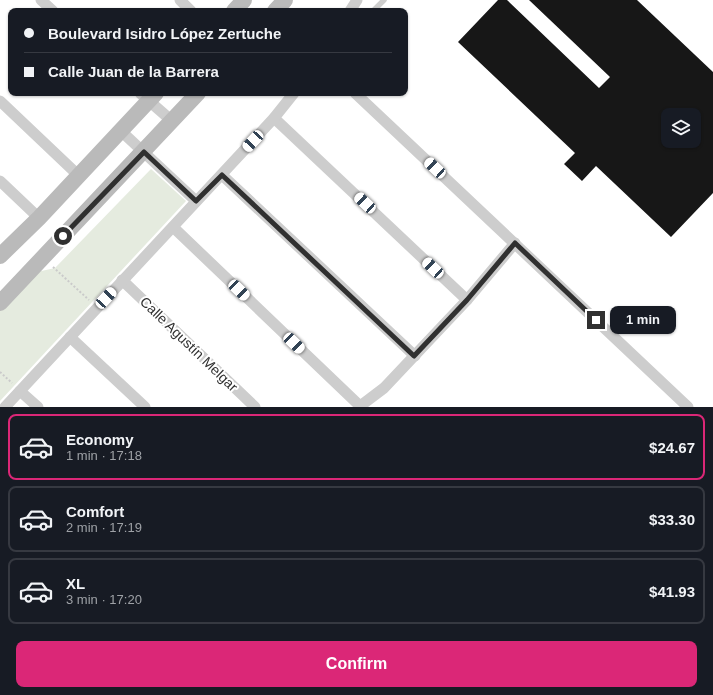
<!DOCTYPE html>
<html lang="en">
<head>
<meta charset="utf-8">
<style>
	:root { --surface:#171b24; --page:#242831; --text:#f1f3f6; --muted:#9ea1a6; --line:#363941; --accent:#db2777 }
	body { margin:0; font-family:Helvetica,sans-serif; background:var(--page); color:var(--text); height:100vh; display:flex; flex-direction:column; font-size:15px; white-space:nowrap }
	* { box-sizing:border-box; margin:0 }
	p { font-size:13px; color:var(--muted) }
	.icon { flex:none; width:22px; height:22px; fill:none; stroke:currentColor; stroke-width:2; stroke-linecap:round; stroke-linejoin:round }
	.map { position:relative; height:407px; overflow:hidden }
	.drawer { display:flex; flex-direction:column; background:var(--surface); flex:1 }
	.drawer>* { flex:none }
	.guide { position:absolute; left:8px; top:8px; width:400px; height:88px; border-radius:8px; box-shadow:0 1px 3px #0004; display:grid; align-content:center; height:88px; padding:0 16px; background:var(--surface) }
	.controls { position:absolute; left:661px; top:108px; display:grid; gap:8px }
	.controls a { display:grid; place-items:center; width:40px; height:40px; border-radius:8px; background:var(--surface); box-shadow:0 1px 3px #0004; font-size:20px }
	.end { position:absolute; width:18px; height:18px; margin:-9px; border:5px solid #303030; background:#fff; box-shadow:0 0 0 2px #fff }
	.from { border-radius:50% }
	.bubble { position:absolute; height:28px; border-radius:8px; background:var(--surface); box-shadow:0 1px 3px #0004; font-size:13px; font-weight:800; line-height:28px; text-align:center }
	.car { position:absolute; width:12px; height:24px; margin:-12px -6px; border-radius:5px; box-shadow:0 0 3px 1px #0007; background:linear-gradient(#fff 24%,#345 0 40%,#fff 0 76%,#345 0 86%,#fff 0) }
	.guide b { display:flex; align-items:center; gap:14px; height:38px; font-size:15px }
	.guide b+b { border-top:1px solid var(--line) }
	.guide i { width:10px; height:10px; background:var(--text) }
	ul { padding:7px 0 0; list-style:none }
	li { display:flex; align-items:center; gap:12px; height:66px; margin:0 8px 6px; padding:0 8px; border:2px solid var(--line); border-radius:8px }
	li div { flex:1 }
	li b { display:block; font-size:15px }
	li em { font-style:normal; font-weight:800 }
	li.active { border-color:var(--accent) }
	li>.icon { width:36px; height:36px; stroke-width:1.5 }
	.button { display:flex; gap:8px; margin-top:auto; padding:8px 16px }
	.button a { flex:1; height:46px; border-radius:8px; background:var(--accent); color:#fff; font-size:16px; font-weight:800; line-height:46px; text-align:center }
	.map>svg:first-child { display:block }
	.green { fill:#e5ebdf }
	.building { fill:#171717; fill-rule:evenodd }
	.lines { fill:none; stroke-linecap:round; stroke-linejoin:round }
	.path { stroke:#cacaca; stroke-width:2; stroke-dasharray:2 2; stroke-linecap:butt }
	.lane { stroke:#cdcdcd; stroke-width:5.5 }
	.street { stroke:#cdcdcd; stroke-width:11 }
	.secondary { stroke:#bababa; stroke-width:16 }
	.route { stroke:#303030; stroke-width:5 }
	.labels { text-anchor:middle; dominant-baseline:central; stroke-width:4; stroke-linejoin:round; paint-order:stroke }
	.street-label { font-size:14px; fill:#303030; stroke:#fff }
</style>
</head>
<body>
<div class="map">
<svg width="713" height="407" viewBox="0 0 713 407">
	<rect width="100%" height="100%" fill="#fff"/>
	<path class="green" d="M151 169 186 201 0 401V311L37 272 55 268Z"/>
	<path class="building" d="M498 0H507L599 88 610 77 529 0H637L713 72V193L671 237 596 166 582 181 564 164 575 153 458 42ZM668 115H694V141H668Z"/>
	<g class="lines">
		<g class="path">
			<path d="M53 267 89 300"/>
			<path d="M0 372 12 383"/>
		</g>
		<path class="lane" d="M373 11 384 0"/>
		<g class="street">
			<path d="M41 0 53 11"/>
			<path d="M180 0 191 11"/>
			<path d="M350 11 357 0"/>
			<path d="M140 93 172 121"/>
			<path d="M355 93 688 407"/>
			<path d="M0 101 78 175"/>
			<path d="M274 118 467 300"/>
			<path d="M121 131 196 201"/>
			<path d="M222 175 415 356"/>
			<path d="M0 181 39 218"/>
			<path d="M173 227 360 406"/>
			<path d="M122 280 255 407"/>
			<path d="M70 337 145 407"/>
			<path d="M20 391 38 407"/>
			<path d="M5 407 274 118 294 93"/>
			<path d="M359 407 384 388 467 300 515 243"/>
		</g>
		<g class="secondary">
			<path d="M234 11 244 0"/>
			<path d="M275 11 285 0"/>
			<path d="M0 256 39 218 156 93"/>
			<path d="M0 303 198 93"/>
		</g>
	</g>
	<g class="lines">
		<path class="route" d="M63 236 144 152 196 201 222 175 414 356 467 300 515 243 596 320"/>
	</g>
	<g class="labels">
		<g class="street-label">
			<text transform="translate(189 344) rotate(44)">Calle Agustín Melgar</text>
		</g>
	</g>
</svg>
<div class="controls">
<a><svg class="icon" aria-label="layers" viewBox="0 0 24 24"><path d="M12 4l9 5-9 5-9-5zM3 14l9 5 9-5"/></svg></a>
</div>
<i class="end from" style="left:63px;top:236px"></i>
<i class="end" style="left:596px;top:320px"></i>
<div class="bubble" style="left:610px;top:306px;width:66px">1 min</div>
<i class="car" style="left:253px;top:141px;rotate:223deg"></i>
<i class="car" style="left:435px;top:168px;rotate:313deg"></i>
<i class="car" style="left:365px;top:203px;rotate:313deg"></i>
<i class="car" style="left:433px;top:268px;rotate:313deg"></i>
<i class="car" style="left:239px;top:290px;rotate:134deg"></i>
<i class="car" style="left:106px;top:298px;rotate:43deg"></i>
<i class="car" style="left:294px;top:343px;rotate:134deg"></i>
<div class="guide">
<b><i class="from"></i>Boulevard Isidro López Zertuche</b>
<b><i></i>Calle Juan de la Barrera</b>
</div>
</div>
<section class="drawer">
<ul>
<li class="active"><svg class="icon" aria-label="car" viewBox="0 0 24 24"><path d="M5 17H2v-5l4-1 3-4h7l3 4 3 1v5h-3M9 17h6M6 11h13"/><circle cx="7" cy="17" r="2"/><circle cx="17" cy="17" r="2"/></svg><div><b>Economy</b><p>1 min · 17:18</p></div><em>$24.67</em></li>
<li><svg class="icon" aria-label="car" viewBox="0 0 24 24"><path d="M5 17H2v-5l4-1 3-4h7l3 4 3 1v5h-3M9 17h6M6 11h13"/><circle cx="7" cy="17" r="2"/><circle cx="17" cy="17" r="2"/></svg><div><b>Comfort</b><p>2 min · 17:19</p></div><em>$33.30</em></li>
<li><svg class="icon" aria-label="car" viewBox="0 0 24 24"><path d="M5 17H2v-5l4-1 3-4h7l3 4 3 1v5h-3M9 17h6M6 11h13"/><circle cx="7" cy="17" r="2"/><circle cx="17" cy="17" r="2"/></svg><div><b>XL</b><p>3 min · 17:20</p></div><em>$41.93</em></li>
</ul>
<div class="button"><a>Confirm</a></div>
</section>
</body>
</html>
